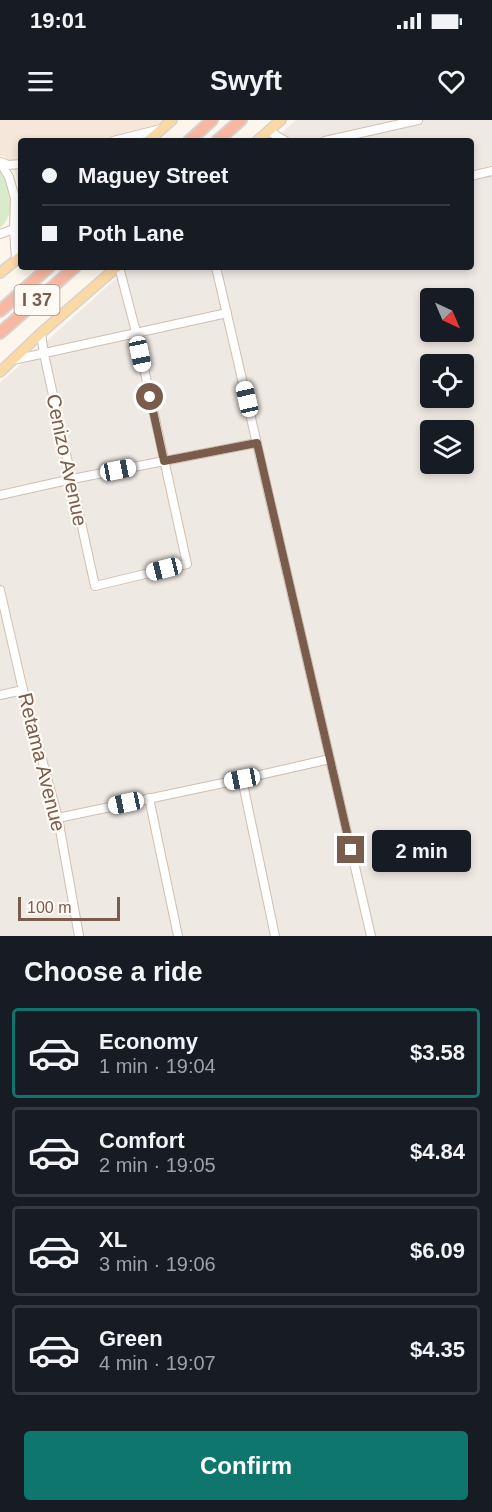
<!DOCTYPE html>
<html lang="en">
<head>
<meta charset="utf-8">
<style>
	:root { --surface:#171b24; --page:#20242c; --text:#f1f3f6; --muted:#9ea1a6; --line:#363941; --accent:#0f766e }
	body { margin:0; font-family:Helvetica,sans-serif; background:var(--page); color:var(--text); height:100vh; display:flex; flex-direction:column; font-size:22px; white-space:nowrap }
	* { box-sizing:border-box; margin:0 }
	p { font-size:20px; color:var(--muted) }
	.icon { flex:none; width:33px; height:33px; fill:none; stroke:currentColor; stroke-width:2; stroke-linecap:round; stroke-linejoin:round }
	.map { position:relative; height:816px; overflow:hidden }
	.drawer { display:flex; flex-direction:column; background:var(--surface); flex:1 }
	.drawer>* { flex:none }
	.banner { position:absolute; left:18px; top:18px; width:456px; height:132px; border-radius:6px; box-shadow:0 3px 9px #0003; display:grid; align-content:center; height:132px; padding:0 24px; background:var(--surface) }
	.needle { width:39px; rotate:136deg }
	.buttons { position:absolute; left:420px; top:168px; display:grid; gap:12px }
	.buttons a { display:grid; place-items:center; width:54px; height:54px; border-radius:6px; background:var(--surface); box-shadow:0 3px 9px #0003; font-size:30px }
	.scale { position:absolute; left:18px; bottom:15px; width:102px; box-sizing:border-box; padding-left:6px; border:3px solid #7a5c4d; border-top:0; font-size:16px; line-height:21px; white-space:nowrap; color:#7a5c4d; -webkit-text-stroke:4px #fffaf3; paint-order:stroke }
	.end { position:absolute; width:27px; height:27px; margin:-14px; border:8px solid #7a5c4d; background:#fff; box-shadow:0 0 0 3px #fff }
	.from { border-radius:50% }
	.bubble { position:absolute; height:42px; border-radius:6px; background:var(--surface); box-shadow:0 3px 9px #0003; font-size:20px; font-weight:700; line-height:42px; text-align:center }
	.car { position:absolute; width:18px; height:36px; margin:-18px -9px; border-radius:8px; box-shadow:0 0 4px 2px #0007; background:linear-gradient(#fff 24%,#345 0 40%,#fff 0 76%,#345 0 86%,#fff 0) }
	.banner b { display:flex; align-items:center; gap:21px; height:57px; font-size:22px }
	.banner b+b { border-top:2px solid var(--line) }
	.banner i { width:15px; height:15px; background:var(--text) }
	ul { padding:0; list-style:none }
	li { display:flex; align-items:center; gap:18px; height:90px; margin:0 12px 9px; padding:0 12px; border:3px solid var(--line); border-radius:6px }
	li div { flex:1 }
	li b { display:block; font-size:22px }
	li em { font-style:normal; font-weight:700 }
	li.current { border-color:var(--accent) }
	li>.icon { width:54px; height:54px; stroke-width:1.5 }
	h2 { padding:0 24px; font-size:27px; line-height:72px }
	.button { display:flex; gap:12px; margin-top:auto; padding:12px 24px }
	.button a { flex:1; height:69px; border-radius:6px; background:var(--accent); color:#fff; font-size:24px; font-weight:700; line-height:69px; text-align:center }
	.status { display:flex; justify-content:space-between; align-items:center; height:42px; padding:0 30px; background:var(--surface); direction:ltr }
	.status svg { height:16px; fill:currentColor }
	header { display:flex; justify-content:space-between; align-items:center; height:78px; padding:0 24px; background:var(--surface); font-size:27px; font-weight:700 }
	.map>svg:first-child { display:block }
	.residential { fill:#f5e8da }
	.industrial { fill:#efe9e4; fill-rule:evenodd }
	.green { fill:#d8ecc9 }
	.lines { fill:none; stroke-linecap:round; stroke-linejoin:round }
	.minor-casing { stroke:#d1beb0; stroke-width:10 }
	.major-casing { stroke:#dad1cd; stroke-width:12 }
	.highway-casing { stroke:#dad1cd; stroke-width:14 }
	.minor { stroke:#fff; stroke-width:8 }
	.major { stroke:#fbd9a5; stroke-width:9 }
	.highway { stroke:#f7b7a3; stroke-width:10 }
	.route { stroke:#7a5c4d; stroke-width:8 }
	.labels { text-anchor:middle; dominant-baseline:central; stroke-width:4.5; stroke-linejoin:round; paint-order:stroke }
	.shield { fill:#fffaf3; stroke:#a28b7f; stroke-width:1.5 }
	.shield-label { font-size:18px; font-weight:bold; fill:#7a5c4d }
	.street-label { font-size:20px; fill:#7a5c4d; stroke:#fffaf3 }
</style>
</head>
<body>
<div class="status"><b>19:01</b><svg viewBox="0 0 49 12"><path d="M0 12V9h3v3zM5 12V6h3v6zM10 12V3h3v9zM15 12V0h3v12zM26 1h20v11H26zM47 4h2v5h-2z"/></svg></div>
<header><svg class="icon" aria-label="menu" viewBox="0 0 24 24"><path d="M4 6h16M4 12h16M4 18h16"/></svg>Swyft<svg class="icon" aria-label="heart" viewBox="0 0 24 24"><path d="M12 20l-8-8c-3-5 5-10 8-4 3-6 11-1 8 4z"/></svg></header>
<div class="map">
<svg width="492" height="816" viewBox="0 0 492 816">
	<rect width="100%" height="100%" fill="#fdf6ec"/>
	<path class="residential" d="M0 0H162L139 21H21V97L18 62 15 52 5 37 0 35Z"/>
	<path class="industrial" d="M296 0H492V816H0V263L129 147H471V21H272ZM430 178H464V212H430ZM430 244H464V278H430ZM430 310H464V344H430Z"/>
	<path class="green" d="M0 51C10 68 17 94 0 108Z"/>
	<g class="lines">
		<defs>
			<g id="minor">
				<path d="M269 11 285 21"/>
				<path d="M113 21 161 9"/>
				<path d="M325 21 418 0"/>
				<path d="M0 42 9 57 15 78 14 109 16 140"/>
				<path d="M1 42 8 45 21 44"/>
				<path d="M471 56 492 51"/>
				<path d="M0 114 14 109 21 110"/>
				<path d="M216 147 371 816"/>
				<path d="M41 213 44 234 95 466 187 444 136 212 119 147"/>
				<path d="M13 240 227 193"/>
				<path d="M0 375 72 359 257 323"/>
				<path d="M0 470 23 570 58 698 79 816"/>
				<path d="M0 575 23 570"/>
				<path d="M242 659 275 816"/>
				<path d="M149 678 178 816"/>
				<path d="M58 698 242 659 330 639"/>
			</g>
			<g id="major">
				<path d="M148 21 172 0"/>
				<path d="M257 21 281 0"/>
				<path d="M0 153 21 136"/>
				<path d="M0 252 41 213 117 147"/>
			</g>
			<g id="highway">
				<path d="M189 21 212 0"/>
				<path d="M217 21 241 0"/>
				<path d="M0 191 49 147"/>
				<path d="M0 213 75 147"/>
			</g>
		</defs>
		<use href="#minor" class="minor-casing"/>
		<use href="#major" class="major-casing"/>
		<use href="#highway" class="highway-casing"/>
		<use href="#minor" class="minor"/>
		<use href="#major" class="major"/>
		<use href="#highway" class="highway"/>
	</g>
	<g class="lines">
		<path class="route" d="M150 277 164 341 257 323 351 730"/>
	</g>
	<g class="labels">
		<rect class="shield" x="14.5" y="165" width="45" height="30" rx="4.5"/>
		<g class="shield-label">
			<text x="37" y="180">I 37</text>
		</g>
		<g class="street-label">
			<text transform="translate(67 340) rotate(78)">Cenizo Avenue</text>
			<text transform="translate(42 642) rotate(76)">Retama Avenue</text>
		</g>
	</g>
</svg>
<div class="buttons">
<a><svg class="needle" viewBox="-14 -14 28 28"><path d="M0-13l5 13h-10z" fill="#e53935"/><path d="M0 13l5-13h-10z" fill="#9ea1a6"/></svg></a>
<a><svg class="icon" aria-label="locate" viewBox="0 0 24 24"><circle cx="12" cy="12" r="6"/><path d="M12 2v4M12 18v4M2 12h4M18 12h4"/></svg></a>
<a><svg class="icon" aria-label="layers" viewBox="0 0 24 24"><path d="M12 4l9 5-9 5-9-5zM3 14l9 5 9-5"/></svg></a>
</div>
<div class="scale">100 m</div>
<i class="end from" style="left:150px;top:277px"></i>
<i class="end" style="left:351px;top:730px"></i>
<div class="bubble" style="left:372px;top:710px;width:99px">2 min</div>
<i class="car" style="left:140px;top:234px;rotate:168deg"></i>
<i class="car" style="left:247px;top:279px;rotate:347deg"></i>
<i class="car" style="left:118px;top:350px;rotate:79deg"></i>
<i class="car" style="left:164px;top:449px;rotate:256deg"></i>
<i class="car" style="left:242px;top:659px;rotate:259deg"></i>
<i class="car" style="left:126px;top:683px;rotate:258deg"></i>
<div class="banner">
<b><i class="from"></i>Maguey Street</b>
<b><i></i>Poth Lane</b>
</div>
</div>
<section class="drawer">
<h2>Choose a ride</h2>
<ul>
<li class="current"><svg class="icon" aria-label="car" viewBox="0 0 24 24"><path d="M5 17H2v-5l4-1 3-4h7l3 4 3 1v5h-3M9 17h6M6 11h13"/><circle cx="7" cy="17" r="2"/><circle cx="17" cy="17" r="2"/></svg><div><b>Economy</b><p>1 min · 19:04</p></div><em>$3.58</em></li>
<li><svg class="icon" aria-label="car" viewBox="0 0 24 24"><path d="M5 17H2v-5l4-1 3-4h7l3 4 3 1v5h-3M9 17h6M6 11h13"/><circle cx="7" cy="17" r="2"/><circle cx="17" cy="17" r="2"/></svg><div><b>Comfort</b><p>2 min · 19:05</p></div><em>$4.84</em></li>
<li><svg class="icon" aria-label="car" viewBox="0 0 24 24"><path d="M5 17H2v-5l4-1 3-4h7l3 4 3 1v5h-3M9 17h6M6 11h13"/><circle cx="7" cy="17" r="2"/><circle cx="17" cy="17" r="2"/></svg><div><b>XL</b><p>3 min · 19:06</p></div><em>$6.09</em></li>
<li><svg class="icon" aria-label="car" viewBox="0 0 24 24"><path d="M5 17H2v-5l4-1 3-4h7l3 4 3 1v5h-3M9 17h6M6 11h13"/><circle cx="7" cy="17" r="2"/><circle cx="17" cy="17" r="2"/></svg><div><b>Green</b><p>4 min · 19:07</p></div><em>$4.35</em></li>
</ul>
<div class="button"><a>Confirm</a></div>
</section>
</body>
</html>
